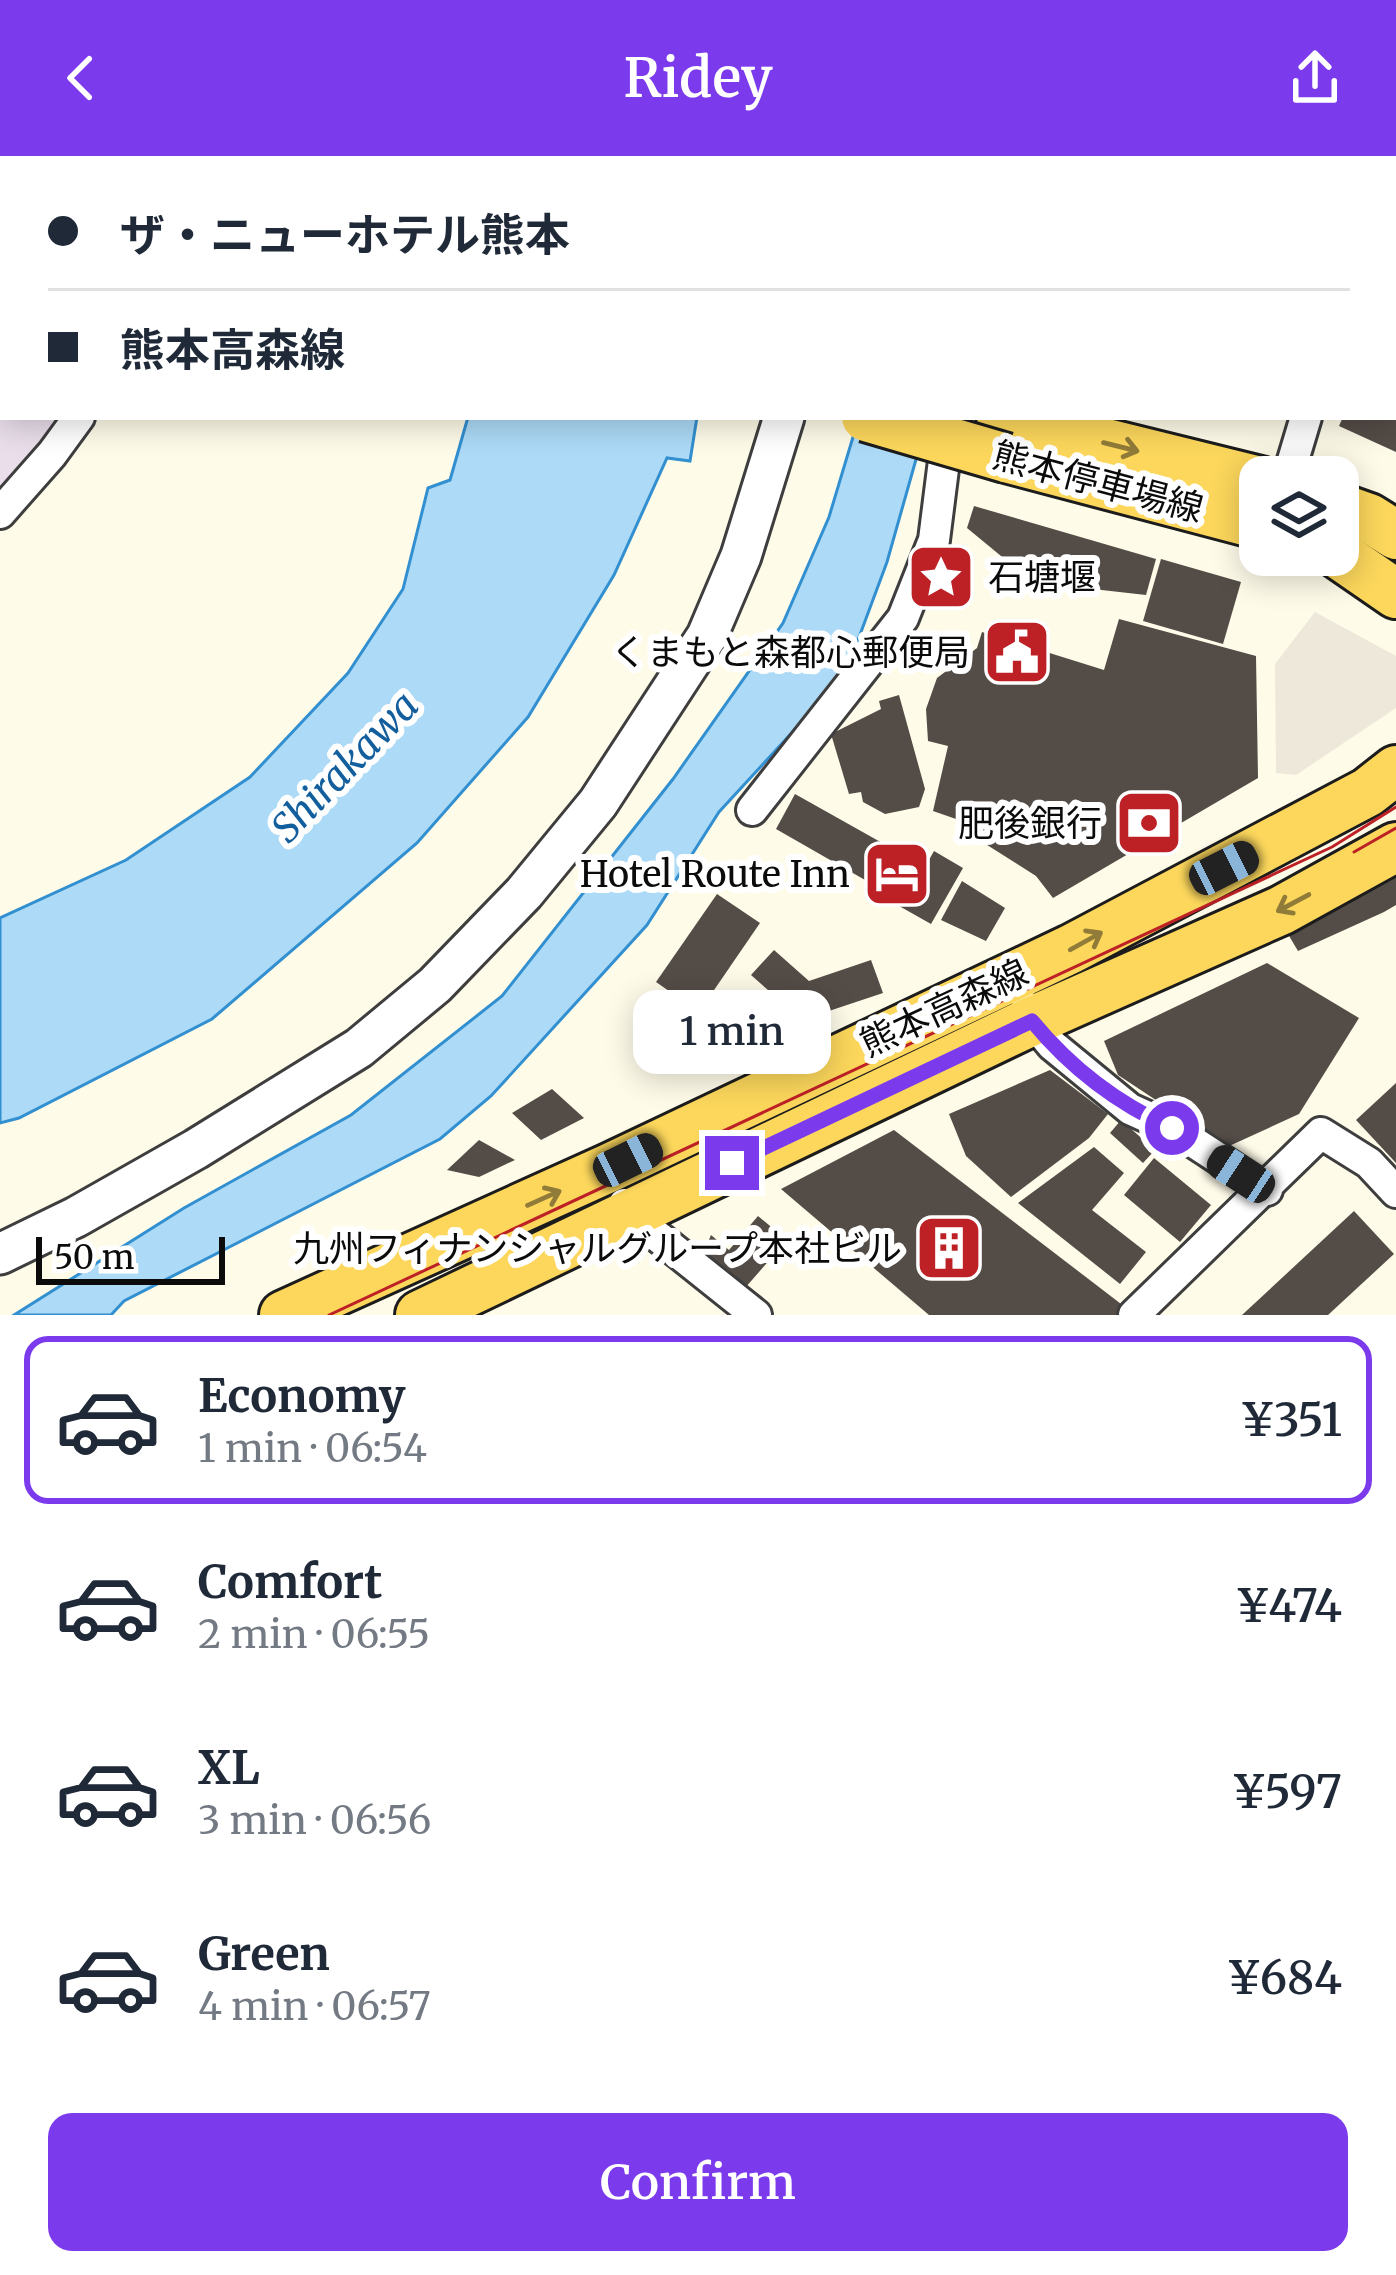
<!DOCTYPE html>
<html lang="en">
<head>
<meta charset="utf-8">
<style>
	:root { --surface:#fff; --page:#f2f2f3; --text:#1f2937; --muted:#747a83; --line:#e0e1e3; --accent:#7c3aed }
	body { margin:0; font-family:Merriweather,"Noto Sans JP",serif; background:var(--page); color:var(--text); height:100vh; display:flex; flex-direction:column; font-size:45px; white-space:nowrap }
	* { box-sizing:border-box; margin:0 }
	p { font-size:39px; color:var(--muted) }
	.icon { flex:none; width:66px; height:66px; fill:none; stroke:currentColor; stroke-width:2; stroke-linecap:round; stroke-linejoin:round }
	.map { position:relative; height:1159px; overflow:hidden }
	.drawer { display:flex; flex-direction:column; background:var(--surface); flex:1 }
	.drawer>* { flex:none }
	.guide { position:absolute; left:0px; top:0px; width:1398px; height:264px; box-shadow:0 6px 30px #0003; display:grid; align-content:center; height:264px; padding:0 48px; background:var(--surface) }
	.tools { position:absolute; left:1239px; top:300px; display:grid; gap:24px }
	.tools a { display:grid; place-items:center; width:120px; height:120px; border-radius:24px; background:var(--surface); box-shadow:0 6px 30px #0003; font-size:60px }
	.scale { position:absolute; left:36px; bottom:30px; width:189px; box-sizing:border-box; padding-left:12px; border:6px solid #0b0b0b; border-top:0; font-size:33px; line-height:42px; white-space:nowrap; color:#0b0b0b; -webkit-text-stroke:9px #fff; paint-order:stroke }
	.end { position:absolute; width:54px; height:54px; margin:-27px; border:15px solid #7c3aed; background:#fff; box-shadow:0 0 0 6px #fff }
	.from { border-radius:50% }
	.bubble { position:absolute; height:84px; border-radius:24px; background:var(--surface); box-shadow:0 6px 30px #0003; font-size:39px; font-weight:600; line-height:84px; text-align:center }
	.car { position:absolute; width:36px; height:72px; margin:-36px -18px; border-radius:15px; box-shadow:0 0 9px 3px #0007; background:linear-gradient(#222 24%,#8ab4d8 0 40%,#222 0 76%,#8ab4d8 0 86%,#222 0) }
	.guide b { display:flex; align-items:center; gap:42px; height:114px; font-size:45px }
	.guide b+b { border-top:3px solid var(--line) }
	.guide i { width:30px; height:30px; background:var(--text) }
	ul { padding:21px 0 0; list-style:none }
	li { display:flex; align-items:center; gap:36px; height:168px; margin:0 24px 18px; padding:0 24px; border:6px solid transparent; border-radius:24px }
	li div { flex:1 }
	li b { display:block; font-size:45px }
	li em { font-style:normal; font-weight:600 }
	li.selected { border-color:var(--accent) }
	li>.icon { width:108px; height:108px; stroke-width:1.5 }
	.action { display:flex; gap:24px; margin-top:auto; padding:24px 48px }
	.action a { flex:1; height:138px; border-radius:24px; background:var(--accent); color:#fff; font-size:48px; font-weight:600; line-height:138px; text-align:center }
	header { display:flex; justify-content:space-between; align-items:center; height:156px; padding:0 48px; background:var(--accent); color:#fff; font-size:54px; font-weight:600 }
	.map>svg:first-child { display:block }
	.industrial { fill:#e9deea }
	.plaza { fill:#ede8d9 }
	.water { fill:#acdaf7; stroke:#328fd0; stroke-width:3 }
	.building { fill:#544c47 }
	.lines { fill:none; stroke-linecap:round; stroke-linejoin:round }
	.minor-casing { stroke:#3e3e3e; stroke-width:36 }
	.tertiary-casing { stroke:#3e3e3e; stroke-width:45 }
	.primary-casing { stroke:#1c1c1c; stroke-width:54 }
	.minor { stroke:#fff; stroke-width:30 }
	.tertiary { stroke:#fff; stroke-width:39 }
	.primary { stroke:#fcd75c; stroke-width:48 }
	.tram { stroke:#bd2126; stroke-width:3 }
	.primary-bridge-casing { stroke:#1c1c1c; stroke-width:54; stroke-linecap:butt }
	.primary-bridge { stroke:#fcd75c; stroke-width:48 }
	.oneway { stroke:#907b38 }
	.route { stroke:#7c3aed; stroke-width:15 }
	.labels { text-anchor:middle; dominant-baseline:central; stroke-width:12; stroke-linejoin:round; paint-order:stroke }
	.street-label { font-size:36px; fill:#0b0b0b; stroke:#fff }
	.poi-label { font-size:36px; fill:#0b0b0b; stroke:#fff; text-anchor:end }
	.water-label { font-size:39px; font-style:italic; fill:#135f9e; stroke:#fff }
</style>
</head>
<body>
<header><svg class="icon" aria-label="back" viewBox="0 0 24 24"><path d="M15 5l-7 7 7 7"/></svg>Ridey<svg class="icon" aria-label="share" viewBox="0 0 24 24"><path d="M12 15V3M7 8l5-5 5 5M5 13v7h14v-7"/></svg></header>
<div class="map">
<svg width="1396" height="1159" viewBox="0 0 1396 1159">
	<rect width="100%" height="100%" fill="#fffbe9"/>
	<path class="industrial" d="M0 72 3 261H65L0 336Z"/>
	<path class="plaza" d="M1315 456 1396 500V552L1296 619 1276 617 1275 508Z"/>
	<g class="water">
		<path d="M468 261H697L690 305 667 302 614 419 528 561 417 687 212 863 19 962 0 967V762L126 704 250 621 348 517 403 433 428 332 450 324Z"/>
		<path d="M859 261H928L887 406 845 519 719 656 647 769 491 940 440 983 124 1145 111 1159H14L184 1052 351 959 502 840 673 623 783 467 829 361Z"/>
	</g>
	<g class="building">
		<path d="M1343 261H1396V296L1339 270Z"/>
		<path d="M974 350 1156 403 1146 439 1057 429 1024 419 967 372Z"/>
		<path d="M1161 403 1241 426 1223 488 1143 465Z"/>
		<path d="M1119 463 1256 500 1258 622 1053 742 1036 720 976 682 979 671 933 655 948 590 928 585 926 553 937 522 977 492 982 476 1104 514Z"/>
		<path d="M899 539 925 633 919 651 885 658 863 646 861 636 849 638 831 578 881 553 879 545Z"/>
		<path d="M795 638 925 711 934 695 963 712 931 768 869 733 872 728 776 673Z"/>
		<path d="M1396 720V749L1384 756 1298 795 1285 773Z"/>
		<path d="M962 725 1005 752 986 785 941 764Z"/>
		<path d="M717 738 760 767 699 856 656 826Z"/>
		<path d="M774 794 809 825 871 804 883 837 802 864 751 819Z"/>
		<path d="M1267 807 1359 862 1299 958 1227 991 1118 919 1104 885Z"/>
		<path d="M1050 914 1108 958 1089 982 1011 1041 966 1000 949 958Z"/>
		<path d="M1396 927V1007L1356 964Z"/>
		<path d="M552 933 584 962 541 984 512 957Z"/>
		<path d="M1121 964 1155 994 1143 1007 1110 977Z"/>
		<path d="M894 974 1125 1151 1117 1159H929L781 1033Z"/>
		<path d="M479 984 515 1004 479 1021 447 1014Z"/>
		<path d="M1094 991 1124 1017 1092 1054 1146 1096 1120 1128 1018 1047Z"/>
		<path d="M1154 1002 1211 1049 1180 1086 1124 1039Z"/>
		<path d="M1354 1055 1394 1098 1328 1159H1242Z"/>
		<path d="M758 1060 787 1084 745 1132 697 1112 711 1079 729 1094Z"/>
	</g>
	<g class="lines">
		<defs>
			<g id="minor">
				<path d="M195 3V0"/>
				<path d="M844 3 845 0"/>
				<path d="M1087 3 1091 0"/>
				<path d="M1395 61 1396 60"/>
				<path d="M1288 321 1306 261"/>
				<path d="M0 357 52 298 79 261"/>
				<path d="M752 654 903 462 934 384 948 273"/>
				<path d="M1027 851 1032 865 1052 889 1130 953 1172 972 1267 1034"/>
				<path d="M624 1048 627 1056 756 1159"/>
				<path d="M1134 1159 1321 977 1369 1007 1396 1036"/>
			</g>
			<path id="tertiary" d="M0 1098 76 1061 196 993 359 892 435 829 524 737 598 647 707 480 741 400 784 261"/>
			<g id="primary">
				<path d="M0 21 3 22"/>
				<path d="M1001 261 1260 325"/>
				<path d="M1006 302 1260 369"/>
				<path d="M1338 351 1369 362 1396 379"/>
				<path d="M1338 398 1396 438"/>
				<path d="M284 1159 609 1012 1071 793 1368 636 1396 614"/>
				<path d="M420 1159 1032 865 1282 754 1396 691"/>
			</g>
		</defs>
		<use href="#minor" class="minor-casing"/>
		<use href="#tertiary" class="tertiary-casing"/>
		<use href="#primary" class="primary-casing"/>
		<use href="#minor" class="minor"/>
		<use href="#tertiary" class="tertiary"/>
		<use href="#primary" class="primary"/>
		<g class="tram">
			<path d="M1354 696 1396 672"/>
			<path d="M329 1159 1332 691 1396 651"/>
		</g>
		<defs>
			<path id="primary-bridge" d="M866 261 1006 302"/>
		</defs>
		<use href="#primary-bridge" class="primary-bridge-casing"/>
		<use href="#primary-bridge" class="primary-bridge"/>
	</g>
	<defs><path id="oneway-shaft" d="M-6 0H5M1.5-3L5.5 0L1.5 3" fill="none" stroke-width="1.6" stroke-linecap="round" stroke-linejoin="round" transform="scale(3)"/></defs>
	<g class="oneway">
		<use href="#oneway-shaft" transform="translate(1121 291) rotate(14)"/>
		<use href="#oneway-shaft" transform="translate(1293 747) rotate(152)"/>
		<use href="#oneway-shaft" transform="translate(1086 785) rotate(-29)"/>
		<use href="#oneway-shaft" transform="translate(544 1042) rotate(-24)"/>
	</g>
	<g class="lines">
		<path class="route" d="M732 1007 1032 865C1070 911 1118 948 1172 972"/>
	</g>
	<defs>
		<symbol id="sight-square" viewBox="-11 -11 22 22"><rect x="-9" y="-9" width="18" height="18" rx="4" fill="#bd2126" stroke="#fff"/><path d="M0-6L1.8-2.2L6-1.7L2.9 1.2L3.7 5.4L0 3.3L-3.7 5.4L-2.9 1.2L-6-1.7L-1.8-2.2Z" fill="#fff"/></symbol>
		<symbol id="civic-square" viewBox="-11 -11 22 22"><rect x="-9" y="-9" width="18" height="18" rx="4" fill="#bd2126" stroke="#fff"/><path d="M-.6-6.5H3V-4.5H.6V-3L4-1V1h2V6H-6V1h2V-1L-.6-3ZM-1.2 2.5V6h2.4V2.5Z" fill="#fff"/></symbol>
		<symbol id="bank-square" viewBox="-11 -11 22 22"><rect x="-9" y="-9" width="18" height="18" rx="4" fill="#bd2126" stroke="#fff"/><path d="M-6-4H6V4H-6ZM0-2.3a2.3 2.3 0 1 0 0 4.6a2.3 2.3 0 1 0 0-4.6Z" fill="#fff"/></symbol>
		<symbol id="hotel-square" viewBox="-11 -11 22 22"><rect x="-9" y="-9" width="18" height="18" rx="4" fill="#bd2126" stroke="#fff"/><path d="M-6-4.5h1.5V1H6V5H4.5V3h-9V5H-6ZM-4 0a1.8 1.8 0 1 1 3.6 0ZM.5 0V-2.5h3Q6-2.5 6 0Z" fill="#fff"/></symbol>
		<symbol id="building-square" viewBox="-11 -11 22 22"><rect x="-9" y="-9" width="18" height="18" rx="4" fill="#bd2126" stroke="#fff"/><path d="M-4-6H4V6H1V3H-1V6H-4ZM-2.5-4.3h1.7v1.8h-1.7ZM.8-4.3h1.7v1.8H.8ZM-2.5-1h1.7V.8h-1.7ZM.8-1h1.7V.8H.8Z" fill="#fff"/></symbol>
	</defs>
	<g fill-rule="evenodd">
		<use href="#sight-square" x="903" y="383" width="76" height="76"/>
		<use href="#civic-square" x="979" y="458" width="76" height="76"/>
		<use href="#bank-square" x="1111" y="629" width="76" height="76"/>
		<use href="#hotel-square" x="859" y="680" width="76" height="76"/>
		<use href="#building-square" x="911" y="1054" width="76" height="76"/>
	</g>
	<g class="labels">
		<g class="street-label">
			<text transform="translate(1098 326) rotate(15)">熊本停車場線</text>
			<text transform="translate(944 852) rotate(-25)">熊本高森線</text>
		</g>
		<g class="poi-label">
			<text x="988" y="421" text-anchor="start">石塘堰</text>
			<text x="970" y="496">くまもと森都心郵便局</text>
			<text x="1102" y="667">肥後銀行</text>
			<text x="850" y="718">Hotel Route Inn</text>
			<text x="902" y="1092">九州フィナンシャルグループ本社ビル</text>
		</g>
		<g class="water-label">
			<text transform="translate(345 611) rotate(-46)">Shirakawa</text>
		</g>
	</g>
</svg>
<div class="tools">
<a><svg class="icon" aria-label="layers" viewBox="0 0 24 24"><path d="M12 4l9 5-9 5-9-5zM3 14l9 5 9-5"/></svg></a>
</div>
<div class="scale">50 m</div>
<i class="end from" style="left:1172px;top:972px"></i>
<i class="end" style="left:732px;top:1007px"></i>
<div class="bubble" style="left:633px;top:834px;width:198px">1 min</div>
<i class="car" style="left:1224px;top:712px;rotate:63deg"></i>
<i class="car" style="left:628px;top:1004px;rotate:64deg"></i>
<i class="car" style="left:1241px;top:1018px;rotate:303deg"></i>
<div class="guide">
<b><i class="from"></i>ザ・ニューホテル熊本</b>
<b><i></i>熊本高森線</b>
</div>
</div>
<section class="drawer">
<ul>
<li class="selected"><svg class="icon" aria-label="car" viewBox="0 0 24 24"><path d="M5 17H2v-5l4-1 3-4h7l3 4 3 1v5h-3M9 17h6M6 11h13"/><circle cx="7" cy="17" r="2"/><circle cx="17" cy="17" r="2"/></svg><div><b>Economy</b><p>1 min · 06:54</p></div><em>¥351</em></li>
<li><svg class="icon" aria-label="car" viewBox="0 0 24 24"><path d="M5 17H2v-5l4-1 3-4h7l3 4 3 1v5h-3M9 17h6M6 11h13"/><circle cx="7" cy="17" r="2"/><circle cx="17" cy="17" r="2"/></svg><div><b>Comfort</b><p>2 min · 06:55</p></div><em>¥474</em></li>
<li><svg class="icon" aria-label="car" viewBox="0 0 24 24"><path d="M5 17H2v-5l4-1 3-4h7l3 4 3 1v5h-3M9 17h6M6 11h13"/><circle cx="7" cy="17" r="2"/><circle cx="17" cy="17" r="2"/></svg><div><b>XL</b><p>3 min · 06:56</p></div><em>¥597</em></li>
<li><svg class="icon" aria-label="car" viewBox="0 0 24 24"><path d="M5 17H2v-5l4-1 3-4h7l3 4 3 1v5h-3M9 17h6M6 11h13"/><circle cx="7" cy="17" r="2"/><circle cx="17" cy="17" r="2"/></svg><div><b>Green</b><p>4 min · 06:57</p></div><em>¥684</em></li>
</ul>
<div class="action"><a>Confirm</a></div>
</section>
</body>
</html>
